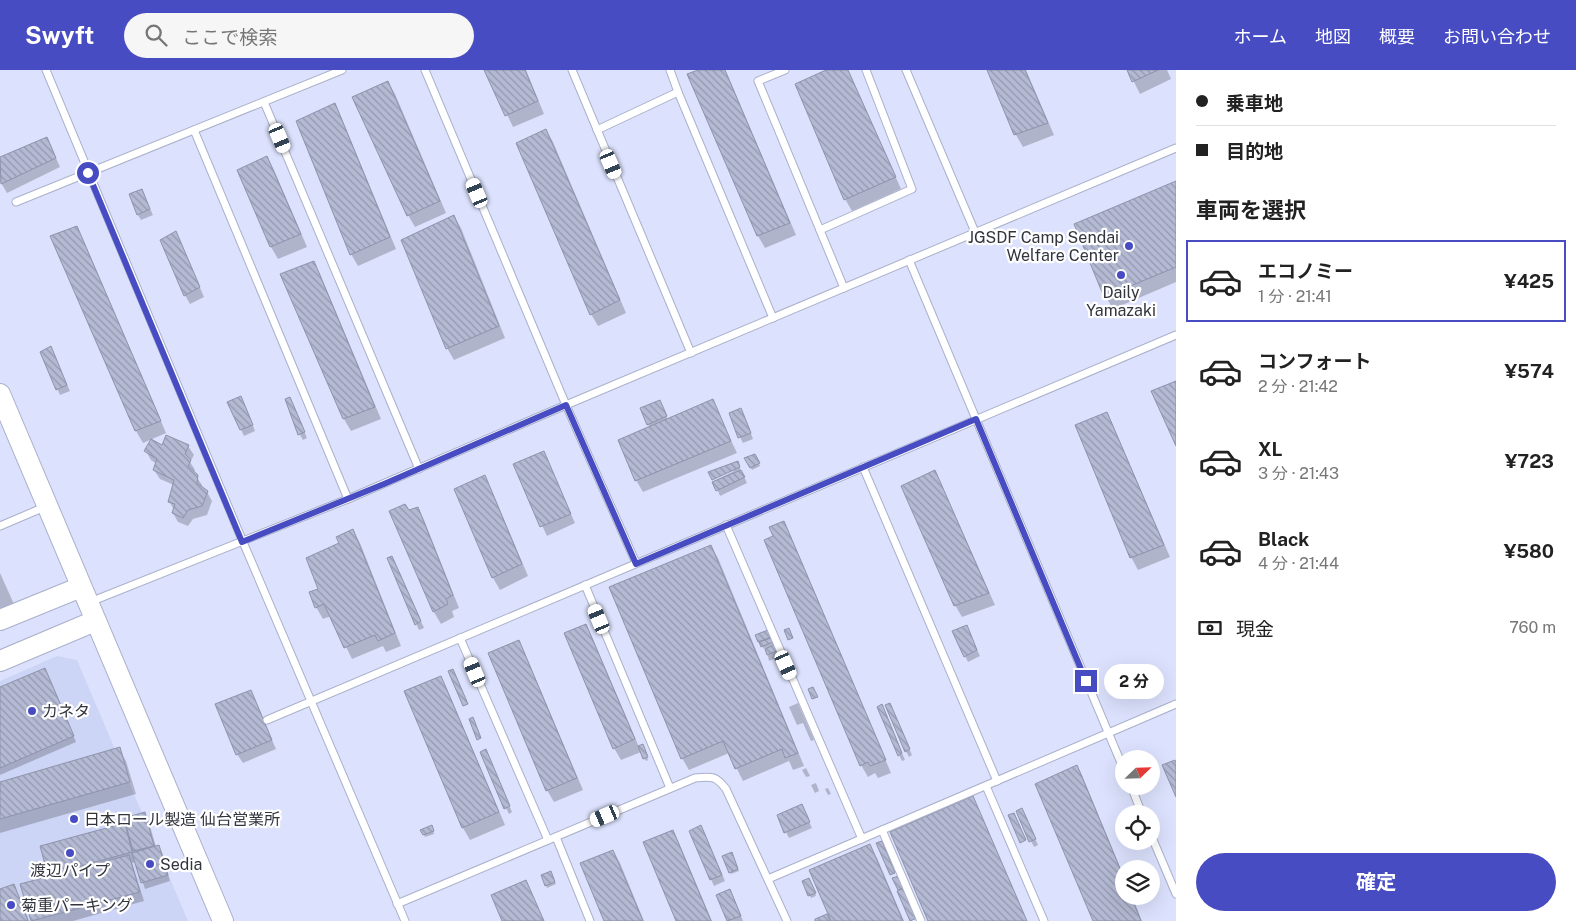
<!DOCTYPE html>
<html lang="ja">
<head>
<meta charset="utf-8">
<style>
	:root { --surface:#fff; --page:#f6f6f6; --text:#222; --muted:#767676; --line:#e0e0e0; --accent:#474cc2 }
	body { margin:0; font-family:"Public Sans","Noto Sans JP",sans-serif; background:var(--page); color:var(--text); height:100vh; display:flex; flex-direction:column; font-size:19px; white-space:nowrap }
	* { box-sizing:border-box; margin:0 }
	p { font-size:16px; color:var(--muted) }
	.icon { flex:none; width:28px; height:28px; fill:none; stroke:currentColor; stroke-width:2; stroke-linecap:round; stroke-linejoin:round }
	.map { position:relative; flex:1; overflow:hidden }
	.details { display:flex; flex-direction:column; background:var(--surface); width:400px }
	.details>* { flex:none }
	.guide { display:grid; align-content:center; height:110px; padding:0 20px; background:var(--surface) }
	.needle { width:32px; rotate:67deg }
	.controls { position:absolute; left:1115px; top:680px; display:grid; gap:10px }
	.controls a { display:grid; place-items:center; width:45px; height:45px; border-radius:50%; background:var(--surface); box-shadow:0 5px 20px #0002; font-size:25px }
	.end { position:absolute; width:22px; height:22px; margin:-11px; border:6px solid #474cc2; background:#fff; box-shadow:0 0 0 2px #fff }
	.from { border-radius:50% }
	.bubble { position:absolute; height:35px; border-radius:18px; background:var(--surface); box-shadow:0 5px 20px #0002; font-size:16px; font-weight:700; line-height:35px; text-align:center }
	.car { position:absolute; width:15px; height:30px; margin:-15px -8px; border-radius:6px; box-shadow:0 0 4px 1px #0007; background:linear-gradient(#fff 24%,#345 0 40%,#fff 0 76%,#345 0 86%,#fff 0) }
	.guide b { display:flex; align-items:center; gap:18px; height:48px; font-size:19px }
	.guide b+b { border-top:1px solid var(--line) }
	.guide i { width:12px; height:12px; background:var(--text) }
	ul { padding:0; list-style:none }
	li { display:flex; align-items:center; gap:15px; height:82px; margin:0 10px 8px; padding:0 10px; border:2px solid transparent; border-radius:0px }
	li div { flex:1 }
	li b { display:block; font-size:19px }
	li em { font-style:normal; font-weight:700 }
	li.on { border-color:var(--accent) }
	li>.icon { width:45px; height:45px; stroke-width:1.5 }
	h2 { padding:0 20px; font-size:22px; line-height:60px }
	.pay { display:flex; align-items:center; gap:12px; height:55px; padding:0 20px; font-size:19px }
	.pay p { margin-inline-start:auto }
	.action { display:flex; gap:10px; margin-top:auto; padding:10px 20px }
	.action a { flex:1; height:58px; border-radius:30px; background:var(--accent); color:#fff; font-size:20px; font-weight:700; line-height:58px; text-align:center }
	header { display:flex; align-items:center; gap:30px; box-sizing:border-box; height:70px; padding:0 25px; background:var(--accent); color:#fff }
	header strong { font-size:24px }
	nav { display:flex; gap:28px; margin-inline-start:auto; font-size:18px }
	.search { width:350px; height:45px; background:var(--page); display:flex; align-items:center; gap:12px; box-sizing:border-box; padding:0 18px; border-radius:28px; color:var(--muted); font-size:19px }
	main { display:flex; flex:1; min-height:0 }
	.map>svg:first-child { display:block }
	.built { fill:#cdd5f6 }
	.shadow { fill:#0003 }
	.building { fill:url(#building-back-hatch); stroke:#8d93ab }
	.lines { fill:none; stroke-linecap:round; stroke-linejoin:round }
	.lane-casing { stroke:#aab0ca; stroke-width:9 }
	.secondary-casing { stroke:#aab0ca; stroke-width:22 }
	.lane { stroke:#fff; stroke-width:7 }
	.secondary { stroke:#fff; stroke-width:20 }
	.route { stroke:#474cc2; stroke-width:6 }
	.poi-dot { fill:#474cc2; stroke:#fff; stroke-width:2 }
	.labels { text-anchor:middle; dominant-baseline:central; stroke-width:4.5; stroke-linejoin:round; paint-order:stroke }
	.poi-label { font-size:16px; fill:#32343e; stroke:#fff; text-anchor:start }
</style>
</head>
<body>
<header>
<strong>Swyft</strong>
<div class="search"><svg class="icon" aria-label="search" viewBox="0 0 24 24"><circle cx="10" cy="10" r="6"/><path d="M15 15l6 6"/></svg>ここで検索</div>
<nav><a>ホーム</a><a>地図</a><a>概要</a><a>お問い合わせ</a></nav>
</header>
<main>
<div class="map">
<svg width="1176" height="851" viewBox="0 0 1176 851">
	<defs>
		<pattern id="building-back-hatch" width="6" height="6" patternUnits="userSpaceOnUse" patternTransform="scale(1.25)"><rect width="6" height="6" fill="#b4bad3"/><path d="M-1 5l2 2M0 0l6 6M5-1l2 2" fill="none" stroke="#9398ad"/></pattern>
	</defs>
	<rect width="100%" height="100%" fill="#dce2fd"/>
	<path class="built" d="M57 586 77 590 188 851H0V611Z"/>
	<g class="shadow">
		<path d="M486 0H526L544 44 513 57Z"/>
		<path d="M701 0H725L727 4 796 165 765 178 758 166 689 5Z"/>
		<path d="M829 0H848L901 119 852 141 845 129Z"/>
		<path d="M988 0H1026L1054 65 1023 77 1016 65Z"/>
		<path d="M1128 0H1167L1171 9 1140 24Z"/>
		<path d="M388 12 395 24 446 143 415 157 408 145Z"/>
		<path d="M334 35 341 47 396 179 358 196 351 184Z"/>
		<path d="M546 60 553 72 626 243 598 256 591 244Z"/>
		<path d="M47 68 60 97 7 123 0 111V88Z"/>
		<path d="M267 88 274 100 307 177 278 189 271 177 239 101Z"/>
		<path d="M1176 112V212L1113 239 1106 227 1076 155Z"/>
		<path d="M144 126 153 145 141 150 138 145Z"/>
		<path d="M454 146 461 158 505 268 454 290 447 278Z"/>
		<path d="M76 158 83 170 166 363 143 373 136 361 52 166Z"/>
		<path d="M176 163 204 227 190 234 185 225Z"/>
		<path d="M313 192 320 204 381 349 351 361 344 349 281 205Z"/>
		<path d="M41 282 53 284 70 321 60 325Z"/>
		<path d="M286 330 293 334 307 368 303 370 300 365Z"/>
		<path d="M712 331 737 383 643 422 636 410 650 358 648 354 663 337 668 350Z"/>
		<path d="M229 333H244L255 361 244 366Z"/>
		<path d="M1106 343 1113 356 1170 487 1138 500 1131 487 1077 356Z"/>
		<path d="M744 345 753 369 743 373 740 367Z"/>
		<path d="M188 376 194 385 190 392 195 400 194 403 202 415V418L207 422 212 431 207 445 193 449 188 456 178 452 173 443 174 440 169 431 174 415 160 409 154 400 157 394 151 390 146 381 162 377Z"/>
		<path d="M543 382 575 453 547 466 514 395Z"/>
		<path d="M755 386 760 396 752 400 746 388Z"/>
		<path d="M737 392 747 413 720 426 714 411 734 401 733 399Z"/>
		<path d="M485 407 491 419 528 506 500 520 493 508Z"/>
		<path d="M941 414 995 535 962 547 955 535Z"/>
		<path d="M418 438 424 450 459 538 452 541 454 547 441 554 434 542 391 441 408 442Z"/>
		<path d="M783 453 790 465 891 703 878 708 875 703 868 707 861 695 774 467Z"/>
		<path d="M353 461 360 473 401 576 386 582 383 576 352 589 331 546 323 549 316 537 341 474Z"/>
		<path d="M711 476 718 488 804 696 793 700 789 691 743 711 729 683 689 700 682 688Z"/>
		<path d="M388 488 395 493 424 558 419 560Z"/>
		<path d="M0 503 18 543 0 550Z"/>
		<path d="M585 555 592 567 639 677 643 678 648 690 646 691 641 682 621 690 614 678Z"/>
		<path d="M969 562 980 586 968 592 965 586Z"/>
		<path d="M769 564 779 583 776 584 778 587 769 591 766 578 764 579 757 566Z"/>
		<path d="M518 572 525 584 583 720 554 732 547 720Z"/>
		<path d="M48 605 76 672 0 705V619Z"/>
		<path d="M440 607 447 619 505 755 470 770 463 758 405 622Z"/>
		<path d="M250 621 276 679 243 693 237 684Z"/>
		<path d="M798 633 814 670 811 671 803 653 797 655 789 637Z"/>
		<path d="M892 640 912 685 909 687 906 681Z"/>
		<path d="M885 642 905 690 902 691 899 685Z"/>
		<path d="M119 679 126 691 136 724 0 763V713Z"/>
		<path d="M488 687 512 742 509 744 506 738Z"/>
		<path d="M1077 696 1082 705 1124 807V826H1132L1142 851H1095Z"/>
		<path d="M806 698 810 706 806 707 802 700Z"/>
		<path d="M816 713 819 721 815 723 811 715Z"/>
		<path d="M828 718 831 724 828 725 825 719Z"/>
		<path d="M972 728 979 740 1027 851H930Z"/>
		<path d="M804 741 812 758 789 768 778 745Z"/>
		<path d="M144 743 148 749 156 777H158L162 782 170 811 145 819 136 792 132 793 144 831 73 851H32L22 815 50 807 49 805 124 755 128 762Z"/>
		<path d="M1025 746 1038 775 1034 777 1031 771Z"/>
		<path d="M433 759 434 764 425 767 422 761Z"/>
		<path d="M672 761 679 773 712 851H677Z"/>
		<path d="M690 761 704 762 725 811 714 816Z"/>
		<path d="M870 776 877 788 904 851H832Z"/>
		<path d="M613 781 620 793 644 851H606Z"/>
		<path d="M733 786 739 801 731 804 730 802Z"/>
		<path d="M552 805 556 814 547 818 546 815Z"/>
		<path d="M803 811 810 812 816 826 811 828Z"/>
		<path d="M526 812 544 851H503Z"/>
		<path d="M13 816 20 828 29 851H0V821Z"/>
		<path d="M717 825 733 826 743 851H728Z"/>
	</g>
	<g class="building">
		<path d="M484 0H525L538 31 505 46Z"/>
		<path d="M698 0H725L790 153 757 166 687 4Z"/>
		<path d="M826 0H848L896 107 844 130 795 14Z"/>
		<path d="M987 0H1025L1048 53 1014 65Z"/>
		<path d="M1127 0H1158L1132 12Z"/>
		<path d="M388 11 440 131 407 146 352 27Z"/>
		<path d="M335 33 390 167 350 185 296 51Z"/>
		<path d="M546 59 620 230 590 245 516 73Z"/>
		<path d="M47 67 56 88 1 114 0 87Z"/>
		<path d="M267 86 301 164 270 177 237 100Z"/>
		<path d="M1176 111V197L1104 227 1074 154Z"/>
		<path d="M142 119 150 139 137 145 129 124Z"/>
		<path d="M454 145 499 256 446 279 401 170Z"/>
		<path d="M77 156 161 351 135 361 50 166Z"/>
		<path d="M176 161 200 217 184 226 160 170Z"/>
		<path d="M314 191 375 337 343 349 280 204Z"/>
		<path d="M51 276 67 315 56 320 40 282Z"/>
		<path d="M1176 311V376L1151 321Z"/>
		<path d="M241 326 253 355 240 360 227 332Z"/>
		<path d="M290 327 305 362 298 365 285 329Z"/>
		<path d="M713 329 731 371 635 411 618 370Z"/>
		<path d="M660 330 667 346 647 355 640 338Z"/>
		<path d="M741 338 751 363 738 368 729 343Z"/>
		<path d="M1107 342 1164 475 1130 488 1075 355Z"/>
		<path d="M166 365 189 375 185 384 191 390 188 396 198 405 197 413 208 421 202 436 188 440 183 448 172 443 175 434 168 432 174 410 153 400 157 389 144 381 151 369 162 375Z"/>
		<path d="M544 381 571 444 540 457 513 394Z"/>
		<path d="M755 384 760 393 750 398 744 388Z"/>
		<path d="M738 391 740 397 712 410 708 402Z"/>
		<path d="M741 400 745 407 716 421 712 412Z"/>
		<path d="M935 400 989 523 954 536 901 416Z"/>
		<path d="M485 405 522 494 492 508 454 419Z"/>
		<path d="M405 434 409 440 418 437 453 525 446 529 448 534 433 542 389 441Z"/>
		<path d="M784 451 886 690 870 696 868 692 860 696 764 470 773 466 769 457Z"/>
		<path d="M353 459 395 563 378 571 375 565 344 578 324 534 315 538 309 522 318 519 306 488 339 473 336 467Z"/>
		<path d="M711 475 798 683 785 688 782 679 735 699 723 671 681 689 609 517Z"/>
		<path d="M392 486 421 551 415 555 387 488Z"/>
		<path d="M586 554 635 669 613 679 564 563Z"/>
		<path d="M967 555 977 580 964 587 952 561Z"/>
		<path d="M789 558 793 568 788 570 784 560Z"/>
		<path d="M768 560 771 567 758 572 755 565Z"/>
		<path d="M771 568 773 572 761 577 759 572Z"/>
		<path d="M519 570 577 708 546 721 488 583Z"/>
		<path d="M776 574 779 580 767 585 765 579Z"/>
		<path d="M45 598 74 666 0 698V617Z"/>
		<path d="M453 599 468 634 463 636 448 601Z"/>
		<path d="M441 606 499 742 462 758 404 621Z"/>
		<path d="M813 617 818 627 812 629 808 619Z"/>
		<path d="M251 620 272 670 236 685 215 634Z"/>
		<path d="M890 633 910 679 905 682 885 635Z"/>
		<path d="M882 634 902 683 898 686 877 637Z"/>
		<path d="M473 647 481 668 477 670 469 649Z"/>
		<path d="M643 674 648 687 643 689 638 676Z"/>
		<path d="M120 677 130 712 0 749V712Z"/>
		<path d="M486 679 510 736 504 739 480 682Z"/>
		<path d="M1175 690 1176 693V727L1162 695Z"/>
		<path d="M1077 695 1124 808V826H1131L1141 851H1093L1035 714Z"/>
		<path d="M973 726 1027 851H928L890 762Z"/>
		<path d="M802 734 810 752 784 763 777 745Z"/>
		<path d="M1022 738 1036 769 1029 772 1016 741Z"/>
		<path d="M145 742 154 776 133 781 124 748Z"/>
		<path d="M1014 743 1026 770 1020 773 1008 745Z"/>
		<path d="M125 753 132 782 48 805 40 776Z"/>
		<path d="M432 755 434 761 423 765 420 760Z"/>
		<path d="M701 755 722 805 710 810 689 761Z"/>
		<path d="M673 760 711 851H676L643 772Z"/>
		<path d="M882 771 895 803 890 805 876 773Z"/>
		<path d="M870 774 903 851H831L809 800Z"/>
		<path d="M159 775 168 805 141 813 132 783Z"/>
		<path d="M613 780 643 851H604L580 793Z"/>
		<path d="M732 782 738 799 729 803 722 786Z"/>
		<path d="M129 785 140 822 31 851 20 814Z"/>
		<path d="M551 801 555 812 545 816 541 805Z"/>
		<path d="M899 806 904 818 898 820 892 808Z"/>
		<path d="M809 808 816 823 808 826 802 811Z"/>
		<path d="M526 810 544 851H502L491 825Z"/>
		<path d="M14 814 28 851H0V819Z"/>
		<path d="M904 818 917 848 910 851 897 821Z"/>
		<path d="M730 819 741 846 727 851 716 825Z"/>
		<path d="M827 844 830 851H815V849Z"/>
	</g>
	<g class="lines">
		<defs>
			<g id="lane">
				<path d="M46 0 243 472 405 851"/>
				<path d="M425 0 566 335 636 493"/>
				<path d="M572 0 691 283"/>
				<path d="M785 0 758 11 844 218"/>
				<path d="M906 0 975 162"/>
				<path d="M678 22 773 248"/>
				<path d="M264 32 419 399"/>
				<path d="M194 60 348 429"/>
				<path d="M597 60 678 22 670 0"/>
				<path d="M16 132 342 0"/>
				<path d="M820 160 912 119 866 0"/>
				<path d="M909 190 1124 700"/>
				<path d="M863 397 997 711"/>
				<path d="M726 455 862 769"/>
				<path d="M0 456 47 436"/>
				<path d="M585 515 670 718"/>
				<path d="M90 532 348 429 566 335 1176 78"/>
				<path d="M460 568 548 770"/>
				<path d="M267 650 1176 265"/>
				<path d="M986 716 1044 851"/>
				<path d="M1131 716 1142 744"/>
				<path d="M882 760 921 851"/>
				<path d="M1151 765 1176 824"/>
				<path d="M556 767 590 851"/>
				<path d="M768 809 1176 634"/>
				<path d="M397 834 695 708C712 706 716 706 726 719L787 851"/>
			</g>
			<g id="secondary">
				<path d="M0 324 223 851"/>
				<path d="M0 550 81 517"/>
				<path d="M0 591 95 551"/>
			</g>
		</defs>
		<use href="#lane" class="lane-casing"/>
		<use href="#secondary" class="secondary-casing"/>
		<use href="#lane" class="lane"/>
		<use href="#secondary" class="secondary"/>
	</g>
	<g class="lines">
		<path class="route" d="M88 103 242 472 384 414 566 335 636 494 976 349 1086 611"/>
	</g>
	<g class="poi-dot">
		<circle cx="1129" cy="176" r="5"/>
		<circle cx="1121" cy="205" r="5"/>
		<circle cx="32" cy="641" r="5"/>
		<circle cx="74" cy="749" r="5"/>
		<circle cx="70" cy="783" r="5"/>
		<circle cx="150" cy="794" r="5"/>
		<circle cx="11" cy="835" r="5"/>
	</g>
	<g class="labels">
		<g class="poi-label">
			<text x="1119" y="167" text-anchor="end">JGSDF Camp Sendai<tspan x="1119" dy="18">Welfare Center</tspan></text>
			<text x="1121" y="222" text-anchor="middle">Daily<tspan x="1121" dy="18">Yamazaki</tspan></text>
			<text x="42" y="641">カネタ</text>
			<text x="84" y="749">日本ロール製造 仙台営業所</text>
			<text x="160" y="794">Sedia</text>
			<text x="70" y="800" text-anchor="middle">渡辺パイプ</text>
			<text x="21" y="835">菊重パーキング</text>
		</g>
	</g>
</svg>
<div class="controls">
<a><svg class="needle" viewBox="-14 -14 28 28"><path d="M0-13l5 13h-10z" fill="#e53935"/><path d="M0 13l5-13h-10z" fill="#767676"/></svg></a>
<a><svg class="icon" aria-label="locate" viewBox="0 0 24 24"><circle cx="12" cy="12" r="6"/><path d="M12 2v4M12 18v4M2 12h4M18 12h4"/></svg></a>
<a><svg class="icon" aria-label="layers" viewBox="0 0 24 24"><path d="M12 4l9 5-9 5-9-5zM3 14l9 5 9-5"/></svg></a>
</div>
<i class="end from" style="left:88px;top:103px"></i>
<i class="end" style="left:1086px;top:611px"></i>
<div class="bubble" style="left:1104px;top:594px;width:60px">2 分</div>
<i class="car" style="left:280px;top:68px;rotate:157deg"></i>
<i class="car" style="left:611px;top:94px;rotate:157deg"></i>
<i class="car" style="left:477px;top:123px;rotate:337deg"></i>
<i class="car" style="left:599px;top:549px;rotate:337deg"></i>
<i class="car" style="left:786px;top:595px;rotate:156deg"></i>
<i class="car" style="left:475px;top:602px;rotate:337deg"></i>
<i class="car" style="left:605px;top:746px;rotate:247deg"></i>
</div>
<section class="details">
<div class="guide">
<b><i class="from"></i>乗車地</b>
<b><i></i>目的地</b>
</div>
<h2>車両を選択</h2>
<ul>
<li class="on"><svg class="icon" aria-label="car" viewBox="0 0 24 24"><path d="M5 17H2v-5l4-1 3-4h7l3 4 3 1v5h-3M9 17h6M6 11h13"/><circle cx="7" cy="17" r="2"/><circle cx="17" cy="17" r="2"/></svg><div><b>エコノミー</b><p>1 分 · 21:41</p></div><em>¥425</em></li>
<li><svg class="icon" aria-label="car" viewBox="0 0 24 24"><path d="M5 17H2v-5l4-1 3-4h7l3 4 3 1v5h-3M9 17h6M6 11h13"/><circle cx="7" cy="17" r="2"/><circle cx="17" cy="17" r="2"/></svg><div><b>コンフォート</b><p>2 分 · 21:42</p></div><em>¥574</em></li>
<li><svg class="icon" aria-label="car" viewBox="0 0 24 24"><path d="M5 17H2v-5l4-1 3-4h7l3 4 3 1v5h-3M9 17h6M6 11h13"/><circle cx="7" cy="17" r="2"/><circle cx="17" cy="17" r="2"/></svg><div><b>XL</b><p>3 分 · 21:43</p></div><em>¥723</em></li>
<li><svg class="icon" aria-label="car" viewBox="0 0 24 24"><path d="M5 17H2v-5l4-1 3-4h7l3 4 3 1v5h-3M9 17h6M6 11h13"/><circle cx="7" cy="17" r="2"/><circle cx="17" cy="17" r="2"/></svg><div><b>Black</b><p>4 分 · 21:44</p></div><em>¥580</em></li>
</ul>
<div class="pay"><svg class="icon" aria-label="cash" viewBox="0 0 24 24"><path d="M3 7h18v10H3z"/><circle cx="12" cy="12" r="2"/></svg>現金<p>760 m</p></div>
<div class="action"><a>確定</a></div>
</section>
</main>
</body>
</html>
